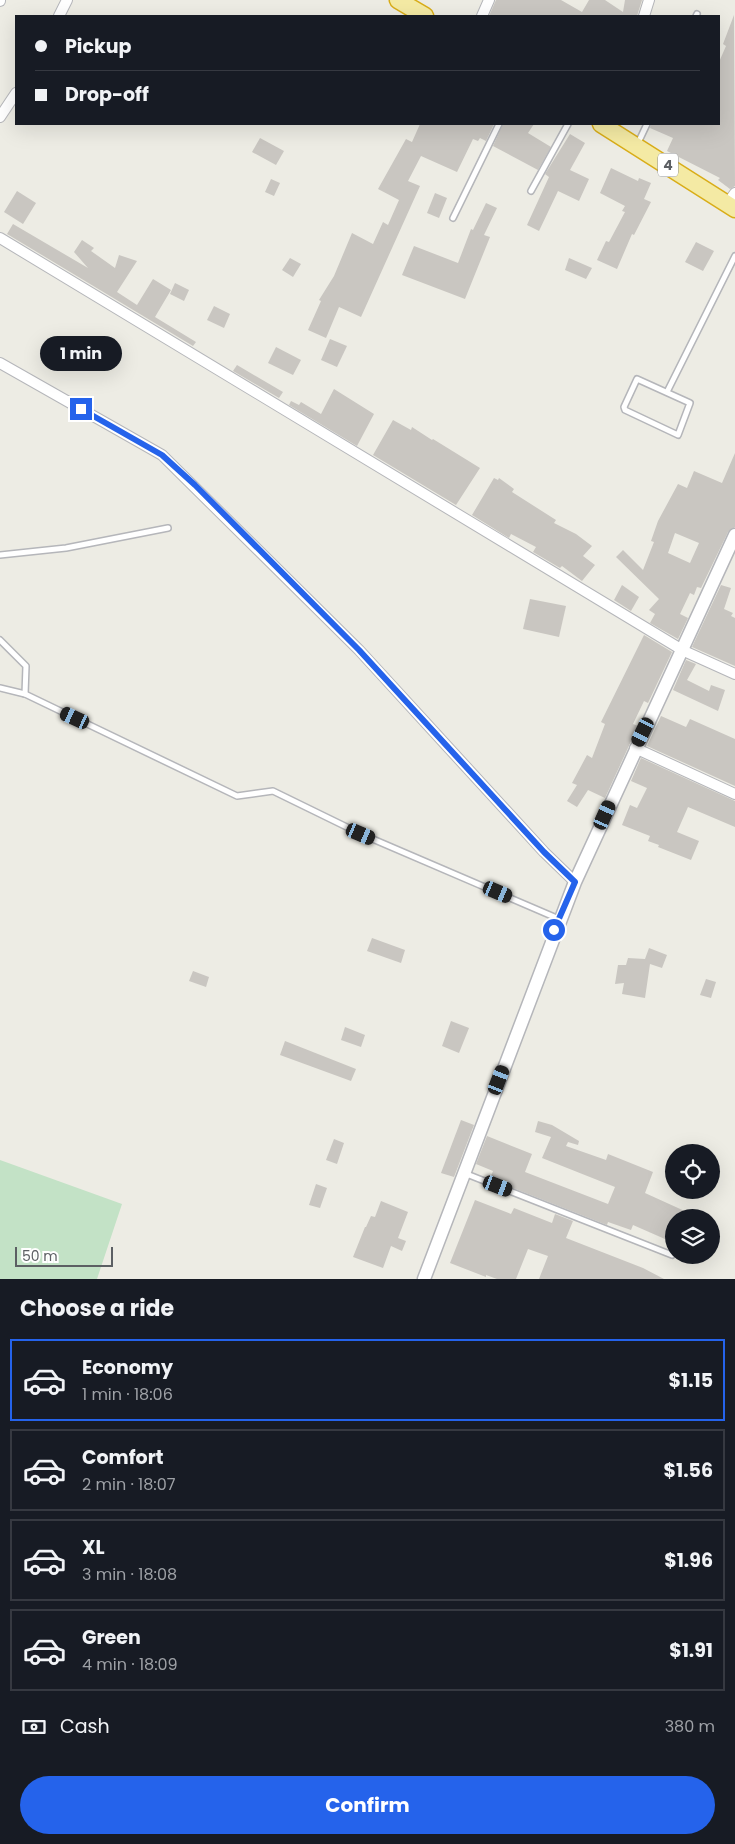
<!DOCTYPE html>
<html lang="en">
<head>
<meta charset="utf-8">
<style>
	:root { --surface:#171b24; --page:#20242c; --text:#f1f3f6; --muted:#9ea1a6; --line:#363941; --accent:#2563eb }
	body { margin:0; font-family:Poppins,sans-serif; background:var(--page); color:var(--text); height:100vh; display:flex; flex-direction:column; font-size:19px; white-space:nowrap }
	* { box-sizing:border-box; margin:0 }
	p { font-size:16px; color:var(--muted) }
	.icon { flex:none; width:28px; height:28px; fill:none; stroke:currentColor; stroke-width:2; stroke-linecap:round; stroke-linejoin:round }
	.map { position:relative; height:1279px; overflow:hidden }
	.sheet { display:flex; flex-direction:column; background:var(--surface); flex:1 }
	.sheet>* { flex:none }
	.guide { position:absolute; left:15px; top:15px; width:705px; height:110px; border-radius:0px; box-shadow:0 5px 20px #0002; display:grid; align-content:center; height:110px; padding:0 20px; background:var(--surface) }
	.fabs { position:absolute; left:665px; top:1144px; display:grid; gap:10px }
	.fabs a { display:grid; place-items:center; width:55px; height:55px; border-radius:50%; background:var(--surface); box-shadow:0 5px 20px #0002; font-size:25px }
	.scale { position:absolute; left:15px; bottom:12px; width:98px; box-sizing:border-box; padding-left:5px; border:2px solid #5c5f63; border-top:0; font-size:14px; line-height:18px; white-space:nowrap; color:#5c5f63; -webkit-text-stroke:4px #fff; paint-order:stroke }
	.end { position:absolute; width:22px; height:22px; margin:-11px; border:6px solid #2563eb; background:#fff; box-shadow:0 0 0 2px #fff }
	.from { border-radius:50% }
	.bubble { position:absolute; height:35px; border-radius:18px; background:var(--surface); box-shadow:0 5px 20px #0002; font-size:16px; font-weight:700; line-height:35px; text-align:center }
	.car { position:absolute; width:15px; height:30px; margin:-15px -8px; border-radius:6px; box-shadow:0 0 4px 1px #0007; background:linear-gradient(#222 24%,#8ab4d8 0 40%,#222 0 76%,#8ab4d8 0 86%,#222 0) }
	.guide b { display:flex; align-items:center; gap:18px; height:48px; font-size:19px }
	.guide b+b { border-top:1px solid var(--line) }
	.guide i { width:12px; height:12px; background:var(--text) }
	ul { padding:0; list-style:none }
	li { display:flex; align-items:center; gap:15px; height:82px; margin:0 10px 8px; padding:0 10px; border:2px solid var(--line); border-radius:0px }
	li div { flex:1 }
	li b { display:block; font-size:19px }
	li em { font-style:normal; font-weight:700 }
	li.active { border-color:var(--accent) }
	li>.icon { width:45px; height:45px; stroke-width:1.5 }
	h2 { padding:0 20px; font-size:22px; line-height:60px }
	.pay { display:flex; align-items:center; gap:12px; height:55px; padding:0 20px; font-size:19px }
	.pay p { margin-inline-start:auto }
	.cta { display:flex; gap:10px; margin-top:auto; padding:10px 20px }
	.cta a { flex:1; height:58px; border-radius:30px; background:var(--accent); color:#fff; font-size:20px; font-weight:700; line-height:58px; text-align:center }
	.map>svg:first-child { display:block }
	.green { fill:#c3e2c6 }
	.building { fill:#c9c6c1; fill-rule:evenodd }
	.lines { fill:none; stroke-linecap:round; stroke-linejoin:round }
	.service-casing { stroke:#b5b6ba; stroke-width:8 }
	.minor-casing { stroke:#b5b6ba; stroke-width:12 }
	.tertiary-casing { stroke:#b5b6ba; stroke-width:15 }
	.trunk-casing { stroke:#d9ad18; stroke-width:19 }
	.service { stroke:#fff; stroke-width:5 }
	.minor { stroke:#fff; stroke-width:10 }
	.tertiary { stroke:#fff; stroke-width:12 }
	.trunk { stroke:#f4eaa4; stroke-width:16 }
	.route { stroke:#2563eb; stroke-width:6 }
	.labels { text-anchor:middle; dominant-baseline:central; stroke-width:4; stroke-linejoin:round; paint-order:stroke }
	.shield { fill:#fff; stroke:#8d8f92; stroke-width:1 }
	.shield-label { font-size:14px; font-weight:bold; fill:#5c5f63 }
</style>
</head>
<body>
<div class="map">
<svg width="735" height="1279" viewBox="0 0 735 1279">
	<rect width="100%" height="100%" fill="#edece4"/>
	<path class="green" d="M0 1160 122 1204 97 1279H0Z"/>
	<g class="building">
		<path d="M496 0H561L582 12 589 0H605L623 12 625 0H642L637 16H489Z"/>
		<path d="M734 15 735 186 730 189 718 180 720 178 667 151 673 138 650 128 651 124H719V62L726 46 723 44Z"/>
		<path d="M420 124H494L486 141 480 138 478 141 473 139 457 172 421 156 408 181 420 186 361 317 339 307 326 338 308 330 321 301 319 300 334 276 352 233 373 244 383 222 388 225 399 200 378 189 406 139 412 142Z"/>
		<path d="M503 124H534L528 133 551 147 538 170 493 146Z"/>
		<path d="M570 134 585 143 570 170 589 179 579 201 558 191 539 231 527 225 549 177 545 174Z"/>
		<path d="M260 138 284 151 276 165 252 152Z"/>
		<path d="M611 168 638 181 639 178 651 183 644 199 651 202 634 235 632 234 617 269 597 260 606 241 609 242 625 212 622 211 625 206 600 193Z"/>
		<path d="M271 179 280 183 274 196 265 192Z"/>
		<path d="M17 191 36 203 23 224 4 212Z"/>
		<path d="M435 193 447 198 439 218 427 213Z"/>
		<path d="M486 203 497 208 484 235 490 237 465 299 402 275 414 246 458 263 471 229 473 230Z"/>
		<path d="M13 224 88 268 74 252 82 240 94 248 91 251 115 268 119 255 137 261 117 292 137 305 153 279 171 290 155 317 196 342 193 346 7 234Z"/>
		<path d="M696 242 714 251 703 271 685 262Z"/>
		<path d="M290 258 301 264 293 277 282 270Z"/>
		<path d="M569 258 592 268 586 279 565 270Z"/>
		<path d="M175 283 189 290 184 301 170 294Z"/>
		<path d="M214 306 230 314 224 328 207 320Z"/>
		<path d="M330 339 347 346 337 367 321 360Z"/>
		<path d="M276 347 301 360 293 375 268 363Z"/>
		<path d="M237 365 283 392 279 398 233 371Z"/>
		<path d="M334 389 374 414 357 446 289 405 291 401 299 405 301 402 321 414Z"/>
		<path d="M393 420 411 430 412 427 432 440 433 439 480 468 456 505 373 455Z"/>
		<path d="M735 453V527L728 532 701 588 697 587 694 595 690 593 680 614 688 618 678 639 650 623 655 614 649 610 659 599 616 557 623 550 643 570 654 542 651 541 658 521 678 484 687 488 694 471 722 483ZM675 533 699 543 690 563 668 553Z"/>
		<path d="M494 478 498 480 499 478 514 489 512 492 556 520 554 523 576 534 592 546 583 556 595 565 582 581 562 566 560 568 533 552 536 547 511 534 509 538 472 515Z"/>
		<path d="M622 585 639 597 631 611 614 600Z"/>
		<path d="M721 585 731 588 724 609 733 613 731 616 735 618V666L692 647Z"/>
		<path d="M530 599 566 606 559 637 523 629Z"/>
		<path d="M644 635 672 652 648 703 644 701 633 724 638 726 605 798 588 790 577 807 567 801 577 785 572 783 587 755 592 758 605 724 601 722Z"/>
		<path d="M686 660 696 664 687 680 709 691 711 685 725 690 718 711 673 690Z"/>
		<path d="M661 716 686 727 690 719 735 739V786L647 746Z"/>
		<path d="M641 758 735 801V827L688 807 677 832 699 841 691 860 658 847 659 845 648 841 650 836 622 825 630 805 637 808 647 788 631 781Z"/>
		<path d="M372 938 405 950 401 963 367 951Z"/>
		<path d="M649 948 667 955 662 968 650 964 645 998 622 994 624 983 615 984 618 965H626L628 958 645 959Z"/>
		<path d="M193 971 209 977 206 987 189 981Z"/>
		<path d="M706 979 716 982 711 998 700 995Z"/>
		<path d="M451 1021 469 1028 459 1053 442 1046Z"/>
		<path d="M345 1027 365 1035 361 1047 341 1040Z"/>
		<path d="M285 1041 356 1069 351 1081 280 1055Z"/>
		<path d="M461 1120 474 1125 454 1177 441 1173Z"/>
		<path d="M538 1121 552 1125 579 1141 578 1145 568 1142 566 1146 606 1160 608 1154 653 1172 645 1193 700 1218H674V1243L633 1225 631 1230 608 1222 607 1225 490 1179 493 1171 476 1164 487 1136 532 1154 525 1172 608 1204 615 1187 542 1158 551 1137 535 1132Z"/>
		<path d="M334 1139 344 1143 337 1164 326 1160Z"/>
		<path d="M316 1184 327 1188 320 1208 309 1205Z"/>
		<path d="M475 1200 511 1214 514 1208 552 1223 555 1214 573 1221 566 1238 643 1268 664 1279H539L548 1256 528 1249 516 1279H497L486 1275V1277L450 1263Z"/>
		<path d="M381 1201 408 1212 398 1238 406 1241 402 1251 391 1246 383 1268 353 1257 365 1227H366L371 1216 375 1217Z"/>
	</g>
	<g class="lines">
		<defs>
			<g id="service">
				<path d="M696 16 697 14"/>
				<path d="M638 143 647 124"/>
				<path d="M531 191 568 124"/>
				<path d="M453 218 499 124"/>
				<path d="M637 379 690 403 678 435 625 410 624 407Z"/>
				<path d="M667 392 735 256"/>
				<path d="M0 555 66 548 168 528"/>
				<path d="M0 640 26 666 25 694"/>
				<path d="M0 688 25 694 237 796 273 791 361 834 559 919"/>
				<path d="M464 1173 672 1255"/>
			</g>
			<g id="minor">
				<path d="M0 1V0"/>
				<path d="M59 16 67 0"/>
				<path d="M482 16 489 0"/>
				<path d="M644 16 649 0"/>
				<path d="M0 117 16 93"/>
				<path d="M727 204 735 193"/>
				<path d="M0 238 684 651 735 674"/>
				<path d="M0 363 162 455 359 650 544 852 575 882"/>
				<path d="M635 748 735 794"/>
			</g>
			<path id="tertiary" d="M424 1279 575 882 735 535"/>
			<g id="trunk">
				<path d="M398 0 425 16"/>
				<path d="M601 124 735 209"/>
			</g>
		</defs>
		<use href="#service" class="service-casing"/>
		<use href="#minor" class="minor-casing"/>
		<use href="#tertiary" class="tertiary-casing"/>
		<use href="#trunk" class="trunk-casing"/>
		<use href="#service" class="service"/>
		<use href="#minor" class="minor"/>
		<use href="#tertiary" class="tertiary"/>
		<use href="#trunk" class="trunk"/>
	</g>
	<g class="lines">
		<path class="route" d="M81 409 162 455 195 485 359 650 544 852 575 882 554 930"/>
	</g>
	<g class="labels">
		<rect class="shield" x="658" y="153.5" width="20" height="23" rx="4"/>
		<g class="shield-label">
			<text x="668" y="165">4</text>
		</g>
	</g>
</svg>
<div class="fabs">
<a><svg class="icon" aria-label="locate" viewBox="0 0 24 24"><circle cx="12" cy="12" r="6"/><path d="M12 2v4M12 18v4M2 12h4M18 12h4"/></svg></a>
<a><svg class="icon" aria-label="layers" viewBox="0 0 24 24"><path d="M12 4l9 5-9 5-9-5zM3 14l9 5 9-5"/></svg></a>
</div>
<div class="scale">50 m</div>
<i class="end from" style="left:554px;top:930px"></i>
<i class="end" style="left:81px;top:409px"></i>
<div class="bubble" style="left:40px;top:336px;width:82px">1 min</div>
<i class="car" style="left:75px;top:718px;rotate:295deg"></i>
<i class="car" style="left:643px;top:732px;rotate:206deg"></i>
<i class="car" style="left:605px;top:815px;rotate:24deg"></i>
<i class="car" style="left:361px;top:834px;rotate:113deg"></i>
<i class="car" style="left:498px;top:892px;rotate:113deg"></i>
<i class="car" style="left:499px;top:1080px;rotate:21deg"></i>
<i class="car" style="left:498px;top:1186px;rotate:111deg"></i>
<div class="guide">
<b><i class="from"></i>Pickup</b>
<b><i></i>Drop-off</b>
</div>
</div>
<section class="sheet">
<h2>Choose a ride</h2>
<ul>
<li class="active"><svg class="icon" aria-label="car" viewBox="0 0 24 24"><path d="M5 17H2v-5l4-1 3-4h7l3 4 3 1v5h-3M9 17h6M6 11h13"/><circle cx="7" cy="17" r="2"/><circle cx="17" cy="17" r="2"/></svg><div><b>Economy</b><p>1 min · 18:06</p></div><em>$1.15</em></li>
<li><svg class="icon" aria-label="car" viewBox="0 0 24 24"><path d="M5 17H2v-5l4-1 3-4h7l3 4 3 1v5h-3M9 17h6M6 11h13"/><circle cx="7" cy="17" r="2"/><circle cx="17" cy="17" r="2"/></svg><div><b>Comfort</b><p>2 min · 18:07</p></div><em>$1.56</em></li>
<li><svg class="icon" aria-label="car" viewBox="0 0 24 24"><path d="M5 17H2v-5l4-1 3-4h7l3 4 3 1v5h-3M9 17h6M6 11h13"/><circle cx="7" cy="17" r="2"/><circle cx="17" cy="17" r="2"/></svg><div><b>XL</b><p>3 min · 18:08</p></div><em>$1.96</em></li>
<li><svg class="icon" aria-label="car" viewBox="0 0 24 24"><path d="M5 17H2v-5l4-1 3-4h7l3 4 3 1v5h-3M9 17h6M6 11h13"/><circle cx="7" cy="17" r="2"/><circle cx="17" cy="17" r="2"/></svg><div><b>Green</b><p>4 min · 18:09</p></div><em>$1.91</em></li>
</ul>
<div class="pay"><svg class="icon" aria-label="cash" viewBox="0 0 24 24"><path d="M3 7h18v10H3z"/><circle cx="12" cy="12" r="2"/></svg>Cash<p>380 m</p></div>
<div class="cta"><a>Confirm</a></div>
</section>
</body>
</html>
